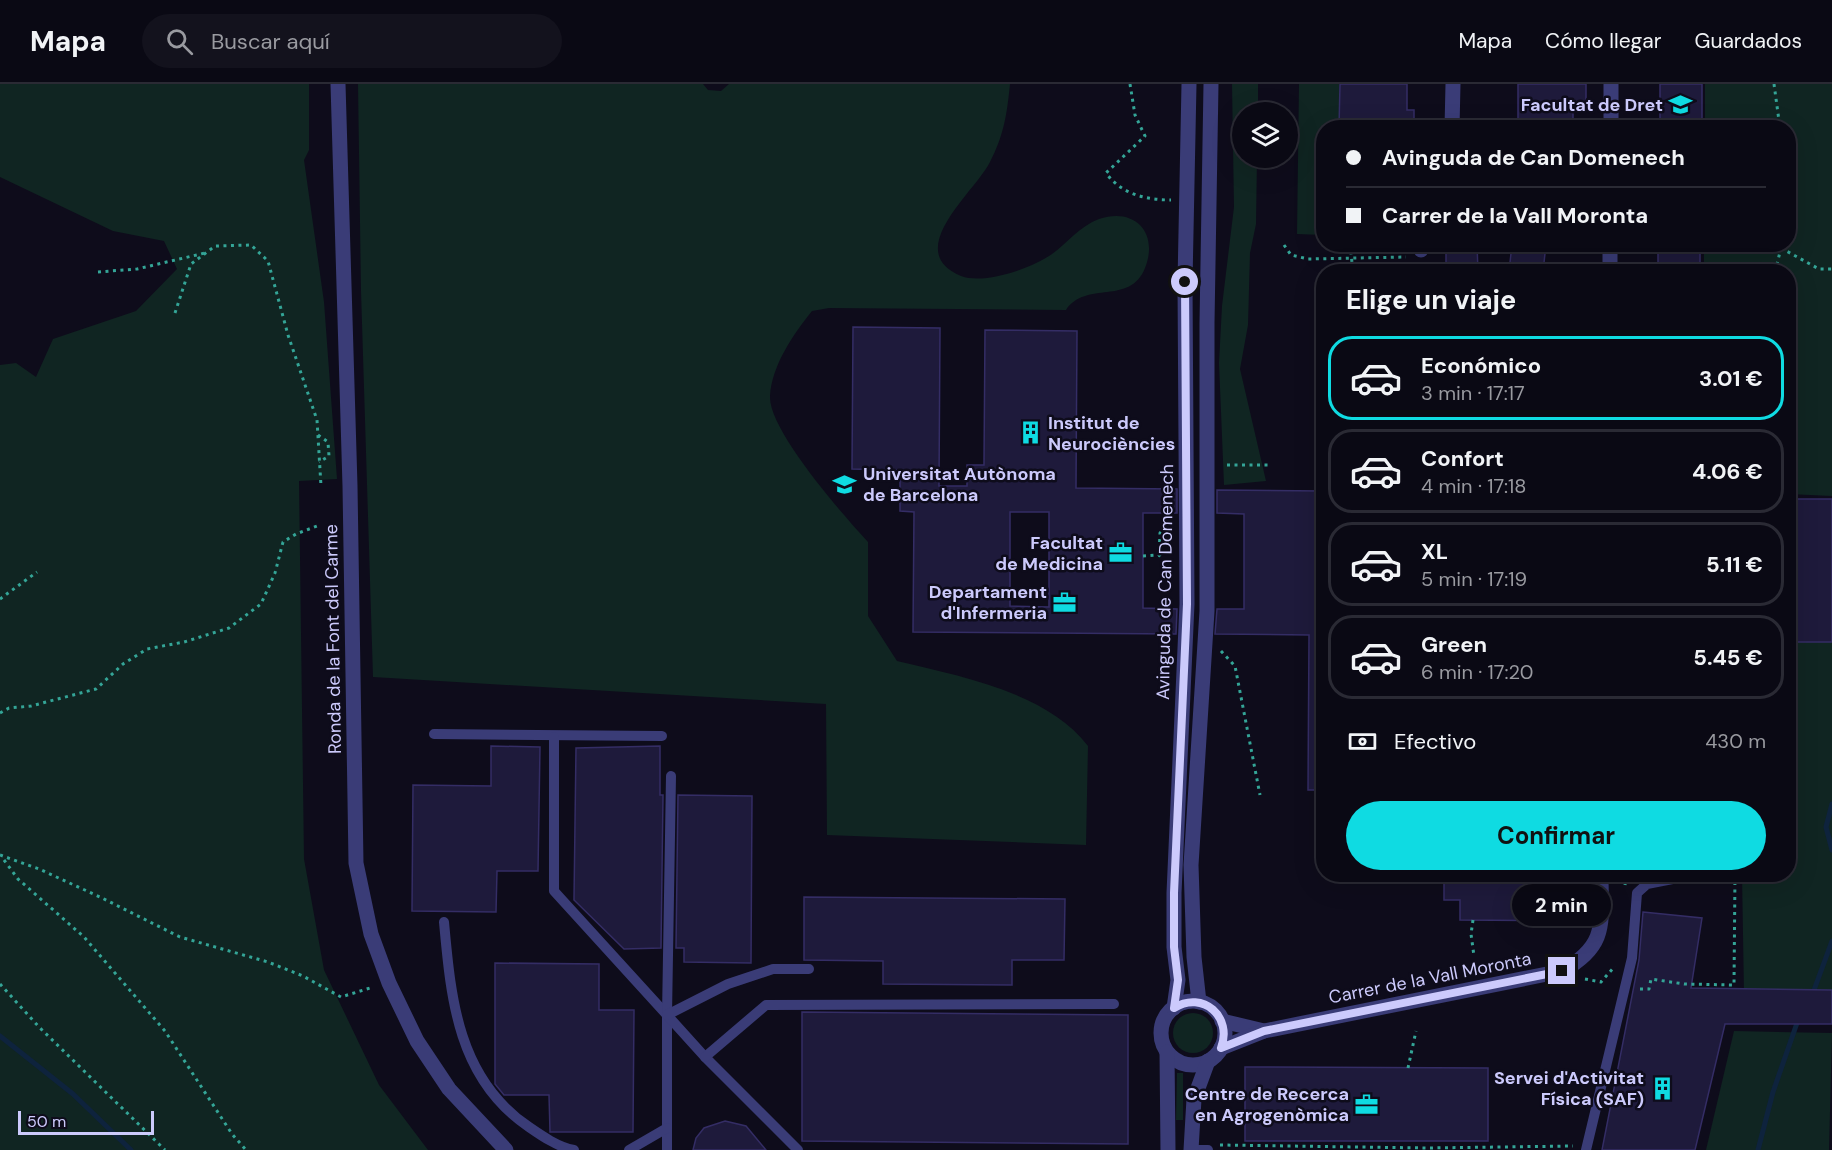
<!DOCTYPE html>
<html lang="es">
<head>
<meta charset="utf-8">
<style>
	:root { --surface:#0a0914; --page:#13121d; --text:#f1f3f6; --muted:#999aa0; --line:#2a2a34; --accent:#0fdbe2 }
	body { margin:0; font-family:"DM Sans",sans-serif; background:var(--page); color:var(--text); height:100vh; display:flex; flex-direction:column; font-size:22px; white-space:nowrap }
	* { box-sizing:border-box; margin:0 }
	p { font-size:20px; color:var(--muted) }
	.icon { flex:none; width:33px; height:33px; fill:none; stroke:currentColor; stroke-width:2; stroke-linecap:round; stroke-linejoin:round }
	.map { position:relative; flex:1; overflow:hidden }
	.sheet { position:absolute; left:1316px; top:180px; width:480px; height:618px; display:flex; flex-direction:column; background:var(--surface); border-radius:24px; box-shadow:0 6px 24px #0002,0 0 0 2px var(--line) }
	.sheet>* { flex:none }
	.guide { position:absolute; left:1316px; top:36px; width:480px; height:132px; border-radius:24px; box-shadow:0 6px 24px #0002,0 0 0 2px var(--line); display:grid; align-content:center; height:132px; padding:0 30px; background:var(--surface) }
	.fabs { position:absolute; left:1232px; top:18px; display:grid; gap:12px }
	.fabs a { display:grid; place-items:center; width:66px; height:66px; border-radius:50%; background:var(--surface); box-shadow:0 6px 24px #0002,0 0 0 2px var(--line); font-size:30px }
	.scale { position:absolute; left:18px; bottom:15px; width:136px; box-sizing:border-box; padding-left:6px; border:3px solid #cccafc; border-top:0; font-size:16px; line-height:21px; white-space:nowrap; color:#cccafc; -webkit-text-stroke:4px #0e0c1b; paint-order:stroke }
	.end { position:absolute; width:27px; height:27px; margin:-14px; border:8px solid #cccafc; background:#111; box-shadow:0 0 0 3px #111 }
	.from { border-radius:50% }
	.bubble { position:absolute; height:42px; border-radius:21px; background:var(--surface); box-shadow:0 6px 24px #0002,0 0 0 2px var(--line); font-size:20px; font-weight:700; line-height:42px; text-align:center }
	.guide b { display:flex; align-items:center; gap:21px; height:57px; font-size:22px }
	.guide b+b { border-top:2px solid var(--line) }
	.guide i { width:15px; height:15px; background:var(--text) }
	ul { padding:0; list-style:none }
	li { display:flex; align-items:center; gap:18px; height:84px; margin:0 12px 9px; padding:0 18px; border:3px solid var(--line); border-radius:24px }
	li div { flex:1 }
	li b { display:block; font-size:22px }
	li em { font-style:normal; font-weight:700 }
	li.active { border-color:var(--accent) }
	li>.icon { width:54px; height:54px; stroke-width:1.5 }
	h2 { padding:0 30px; font-size:27px; line-height:72px }
	.pay { display:flex; align-items:center; gap:15px; height:66px; padding:0 30px; font-size:22px }
	.pay p { margin-inline-start:auto }
	.action { display:flex; gap:12px; margin-top:auto; padding:12px 30px }
	.action a { flex:1; height:69px; border-radius:36px; background:var(--accent); color:#111; font-size:24px; font-weight:700; line-height:69px; text-align:center }
	header { display:flex; align-items:center; gap:36px; box-sizing:border-box; height:84px; padding:0 30px; background:var(--surface); border-bottom:2px solid var(--line) }
	header strong { font-size:28px }
	nav { display:flex; gap:33px; margin-inline-start:auto; font-size:21px }
	.search { width:420px; height:54px; background:var(--page); display:flex; align-items:center; gap:15px; box-sizing:border-box; padding:0 21px; border-radius:33px; color:var(--muted); font-size:22px }
	.map>svg:first-child { display:block }
	.green { fill:#102522 }
	.lines { fill:none; stroke-linecap:round; stroke-linejoin:round }
	.stream { stroke:#0e233d; stroke-width:5 }
	.building { fill:#1e1a3b; stroke:#342d65; stroke-width:1.5; fill-rule:evenodd }
	.path { stroke:#34a597; stroke-width:3; stroke-dasharray:3 4.5; stroke-linecap:butt }
	.service { stroke:#3a3c77; stroke-width:10 }
	.pedestrian { stroke:#3a3c77; stroke-width:15 }
	.minor { stroke:#3a3c77; stroke-width:15 }
	.route { stroke:#cccafc; stroke-width:8 }
	.labels { text-anchor:middle; dominant-baseline:central; stroke-width:5; stroke-linejoin:round; paint-order:stroke }
	.poi-label { font-size:18px; font-weight:bold; fill:#cccafc; stroke:#0e0c1b; text-anchor:end }
	.street-label { font-size:18px; fill:#cccafc; stroke:#0e0c1b }
</style>
</head>
<body>
<header>
<strong>Mapa</strong>
<div class="search"><svg class="icon" aria-label="search" viewBox="0 0 24 24"><circle cx="10" cy="10" r="6"/><path d="M15 15l6 6"/></svg>Buscar aquí</div>
<nav><a>Mapa</a><a>Cómo llegar</a><a>Guardados</a></nav>
</header>
<div class="map">
<svg width="1832" height="1066" viewBox="0 0 1832 1066">
	<rect width="100%" height="100%" fill="#0e0c1b"/>
	<g class="green">
		<path d="M0 0H309V66L304 76 324 218 337 395 299 397 304 775 324 886 379 1001 428 1066H0V281L16 279 36 293 53 255 136 227 177 185 164 157 113 147 0 93Z"/>
		<path d="M358 0H703L708 6 721 7 729 0H1010C1007 30 1004 51 990 78 975 108 901 167 961 192 985 201 1032 184 1052 170 1067 159 1080 142 1099 135 1135 123 1159 149 1145 184 1130 222 1086 196 1066 226L829 224 812 227C793 251 772 281 770 312 768 346 844 432 868 458V532L897 577C959 592 1047 608 1088 662L1086 761 827 751 826 620 373 593 361 207Z"/>
		<path d="M1232 0H1258V28H1242V74H1257L1256 140 1250 169 1248 241 1240 285 1266 397 1224 401 1219 279 1222 222 1234 123Z"/>
		<path d="M1299 0H1339V9L1364 10 1340 25 1339 43 1323 44V151L1297 150Z"/>
		<path d="M1705 0H1832V412L1788 410V188L1704 187V161L1788 160V44L1705 43Z"/>
		<path d="M1788 547 1832 550V912L1744 910 1742 791 1788 790Z"/>
		<circle cx="1193" cy="949" r="20"/>
		<path d="M1734 947 1832 949 1829 1066H1706Z"/>
		<path d="M1177 989H1183V1036H1176Z"/>
	</g>
	<g class="lines">
		<g class="stream">
			<path d="M1832 720 1826 743 1832 766"/>
			<path d="M1814 906 1832 857"/>
			<path d="M0 952 73 1010 131 1066"/>
			<path d="M1758 1066 1773 1008 1797 939"/>
		</g>
	</g>
	<g class="building">
		<path d="M1340 0H1407V26H1414V44H1339Z"/>
		<path d="M1518 0H1586V17H1573V44H1518Z"/>
		<rect x="1660" y="0" width="42" height="44"/>
		<path d="M1446 160H1477L1478 188H1446Z"/>
		<path d="M1512 160H1546L1543 188H1509Z"/>
		<rect x="1658" y="160" width="42" height="28"/>
		<path d="M853 243 940 244 939 402H967V381H984L985 246 1077 247 1076 404 1177 405V429H1143V524L1177 525 1176 550 913 548 914 428 900 427V386L852 385ZM1010 428H1049V523L1010 522Z"/>
		<path d="M1217 406 1323 407V706H1308L1309 551 1215 550 1217 525H1244V430L1217 429Z"/>
		<rect x="1788" y="415" width="44" height="143"/>
		<path d="M491 662 540 663 538 787H497L496 828 412 827 413 701 491 702Z"/>
		<path d="M660 662V711H663L661 864 624 865 574 816 576 664Z"/>
		<path d="M678 711 752 712 751 879 684 878V864H676Z"/>
		<path d="M1444 790H1576L1575 837 1460 836V816H1444Z"/>
		<path d="M804 813 1065 815 1064 876H1012V901L883 900V877L804 876Z"/>
		<path d="M1643 828 1702 834 1691 904 1832 906V940H1725L1695 1066H1602L1639 876Z"/>
		<path d="M495 879 599 880V926H634L633 1048H550L549 1011H504L495 1000Z"/>
		<path d="M802 928 1128 931V1060L802 1057Z"/>
		<path d="M1245 983 1488 984V1057H1245Z"/>
		<path d="M725 1037 746 1042 766 1066H693L696 1054 704 1044Z"/>
	</g>
	<g class="lines">
		<g class="path">
			<path d="M1130 0 1135 31 1145 52 1106 89C1121 110 1146 116 1171 116"/>
			<path d="M1774 0 1780 44"/>
			<path d="M1573 40H1596"/>
			<path d="M1350 160 1353 188"/>
			<path d="M1284 161 1291 171 1308 175 1406 173"/>
			<path d="M1781 164 1819 185H1832"/>
			<path d="M98 188 137 185 205 169"/>
			<path d="M1775 188 1782 160"/>
			<path d="M175 229 191 180 215 162 251 161 268 177 288 251 317 336 321 402"/>
			<path d="M318 351 328 358 329 372 319 378"/>
			<path d="M1227 381H1269"/>
			<path d="M1143 472 1159 471"/>
			<path d="M1170 484 1159 471 1160 449 1170 438"/>
			<path d="M0 515 37 488"/>
			<path d="M1221 567 1235 582 1260 711"/>
			<path d="M0 629 9 624 31 622 96 605 123 580 147 565 184 558 229 544 261 520 275 489 283 458 296 450 317 442"/>
			<path d="M0 771 39 785 100 813 180 853 268 878 303 892 341 913 370 904"/>
			<path d="M4 776 18 795 84 853 165 947 232 1050 246 1066"/>
			<path d="M1625 801 1626 790"/>
			<path d="M1473 836 1471 850 1474 872"/>
			<path d="M1585 895 1601 898 1615 882"/>
			<path d="M0 900 39 943 165 1066"/>
			<path d="M1640 905H1649L1651 895 1684 900 1734 901 1735 790"/>
			<path d="M1408 984 1416 947"/>
			<path d="M1220 1061 1427 1064 1573 1062"/>
		</g>
		<g class="service">
			<path d="M434 650 662 652"/>
			<path d="M554 653V807L667 931V1066"/>
			<path d="M671 692 667 931 705 973 798 1066"/>
			<path d="M444 838C451 916 458 995 529 1043 542 1052 558 1063 574 1066"/>
			<path d="M667 931 728 900 773 885H809"/>
			<path d="M705 973 766 921 1114 920"/>
			<path d="M629 1066 667 1044"/>
			<path d="M1191 1066H1208"/>
			<path d="M1586 1066 1632 874 1637 809 1647 800 1698 790"/>
		</g>
		<g class="pedestrian">
			<path d="M1452 44 1453 0"/>
			<path d="M1421 166V160"/>
		</g>
		<g class="minor">
			<path d="M338 0 350 402 356 779 371 850 389 899 417 957 449 1005 506 1066"/>
			<path d="M1611 44V0"/>
			<path d="M1610 188V160"/>
			<circle cx="1193" cy="949" r="32"/>
			<path d="M1199 918 1194 873 1191 781 1207 527V239L1211 0"/>
			<path d="M1174 924 1178 896 1174 863V809L1187 520 1185 198 1189 0"/>
			<path d="M1222 937 1264 947"/>
			<path d="M1221 964 1264 947 1562 887C1609 861 1601 838 1601 790"/>
			<path d="M1167 968 1168 1066"/>
			<path d="M1191 1066 1194 1015 1208 977"/>
		</g>
	</g>
	<g class="lines">
		<path class="route" d="M1185 198 1187 520 1174 809V863L1178 896 1174 924C1203 906 1233 933 1221 964L1264 947 1562 887"/>
	</g>
	<defs>
		<symbol id="university-bare" viewBox="-9 -9 18 18"><path d="M0-5L7-2L0 1L-7-2ZM-4 1L0 2.5L4 1V4Q0 6-4 4Z" fill="#0fdbe2" stroke="#0e0c1b" stroke-width="2.5" paint-order="stroke"/></symbol>
		<symbol id="building-bare" viewBox="-9 -9 18 18"><path d="M-4-6H4V6H1V3H-1V6H-4ZM-2.5-4.3h1.7v1.8h-1.7ZM.8-4.3h1.7v1.8H.8ZM-2.5-1h1.7V.8h-1.7ZM.8-1h1.7V.8H.8Z" fill="#0fdbe2" stroke="#0e0c1b" stroke-width="2.5" paint-order="stroke"/></symbol>
		<symbol id="office-bare" viewBox="-9 -9 18 18"><path d="M-6-3h4V-5.5h4V-3h4V5H-6ZM-1-4.5V-3h2v-1.5ZM-6 0V1H6V0Z" fill="#0fdbe2" stroke="#0e0c1b" stroke-width="2.5" paint-order="stroke"/></symbol>
	</defs>
	<g fill-rule="evenodd">
		<use href="#university-bare" x="1664" y="4" width="33" height="33"/>
		<use href="#building-bare" x="1014" y="332" width="33" height="33"/>
		<use href="#university-bare" x="828" y="384" width="33" height="33"/>
		<use href="#office-bare" x="1104" y="452" width="33" height="33"/>
		<use href="#office-bare" x="1048" y="502" width="33" height="33"/>
		<use href="#building-bare" x="1646" y="988" width="33" height="33"/>
		<use href="#office-bare" x="1350" y="1004" width="33" height="33"/>
	</g>
	<g class="labels">
		<g class="poi-label">
			<text x="1663" y="21">Facultat de Dret</text>
			<text x="1048" y="339" text-anchor="start">Institut de<tspan x="1048" dy="21">Neurociències</tspan></text>
			<text x="863" y="390" text-anchor="start">Universitat Autònoma<tspan x="863" dy="21">de Barcelona</tspan></text>
			<text x="1103" y="459">Facultat<tspan x="1103" dy="21">de Medicina</tspan></text>
			<text x="1047" y="508">Departament<tspan x="1047" dy="21">d'Infermeria</tspan></text>
			<text x="1644" y="994">Servei d'Activitat<tspan x="1644" dy="21">Física (SAF)</tspan></text>
			<text x="1349" y="1010">Centre de Recerca<tspan x="1349" dy="21">en Agrogenòmica</tspan></text>
		</g>
		<g class="street-label">
			<text transform="translate(1165 498) rotate(-89)">Avinguda de Can Domenech</text>
			<text transform="translate(333 555) rotate(-91)">Ronda de la Font del Carme</text>
			<text transform="translate(1430 894) rotate(-11)">Carrer de la Vall Moronta</text>
		</g>
	</g>
</svg>
<div class="fabs">
<a><svg class="icon" aria-label="layers" viewBox="0 0 24 24"><path d="M12 4l9 5-9 5-9-5zM3 14l9 5 9-5"/></svg></a>
</div>
<div class="scale">50 m</div>
<i class="end from" style="left:1185px;top:198px"></i>
<i class="end" style="left:1562px;top:887px"></i>
<div class="bubble" style="left:1512px;top:800px;width:99px">2 min</div>
<div class="guide">
<b><i class="from"></i>Avinguda de Can Domenech</b>
<b><i></i>Carrer de la Vall Moronta</b>
</div>
<section class="sheet">
<h2>Elige un viaje</h2>
<ul>
<li class="active"><svg class="icon" aria-label="car" viewBox="0 0 24 24"><path d="M5 17H2v-5l4-1 3-4h7l3 4 3 1v5h-3M9 17h6M6 11h13"/><circle cx="7" cy="17" r="2"/><circle cx="17" cy="17" r="2"/></svg><div><b>Económico</b><p>3 min · 17:17</p></div><em>3.01 €</em></li>
<li><svg class="icon" aria-label="car" viewBox="0 0 24 24"><path d="M5 17H2v-5l4-1 3-4h7l3 4 3 1v5h-3M9 17h6M6 11h13"/><circle cx="7" cy="17" r="2"/><circle cx="17" cy="17" r="2"/></svg><div><b>Confort</b><p>4 min · 17:18</p></div><em>4.06 €</em></li>
<li><svg class="icon" aria-label="car" viewBox="0 0 24 24"><path d="M5 17H2v-5l4-1 3-4h7l3 4 3 1v5h-3M9 17h6M6 11h13"/><circle cx="7" cy="17" r="2"/><circle cx="17" cy="17" r="2"/></svg><div><b>XL</b><p>5 min · 17:19</p></div><em>5.11 €</em></li>
<li><svg class="icon" aria-label="car" viewBox="0 0 24 24"><path d="M5 17H2v-5l4-1 3-4h7l3 4 3 1v5h-3M9 17h6M6 11h13"/><circle cx="7" cy="17" r="2"/><circle cx="17" cy="17" r="2"/></svg><div><b>Green</b><p>6 min · 17:20</p></div><em>5.45 €</em></li>
</ul>
<div class="pay"><svg class="icon" aria-label="cash" viewBox="0 0 24 24"><path d="M3 7h18v10H3z"/><circle cx="12" cy="12" r="2"/></svg>Efectivo<p>430 m</p></div>
<div class="action"><a>Confirmar</a></div>
</section>
</div>
</body>
</html>
